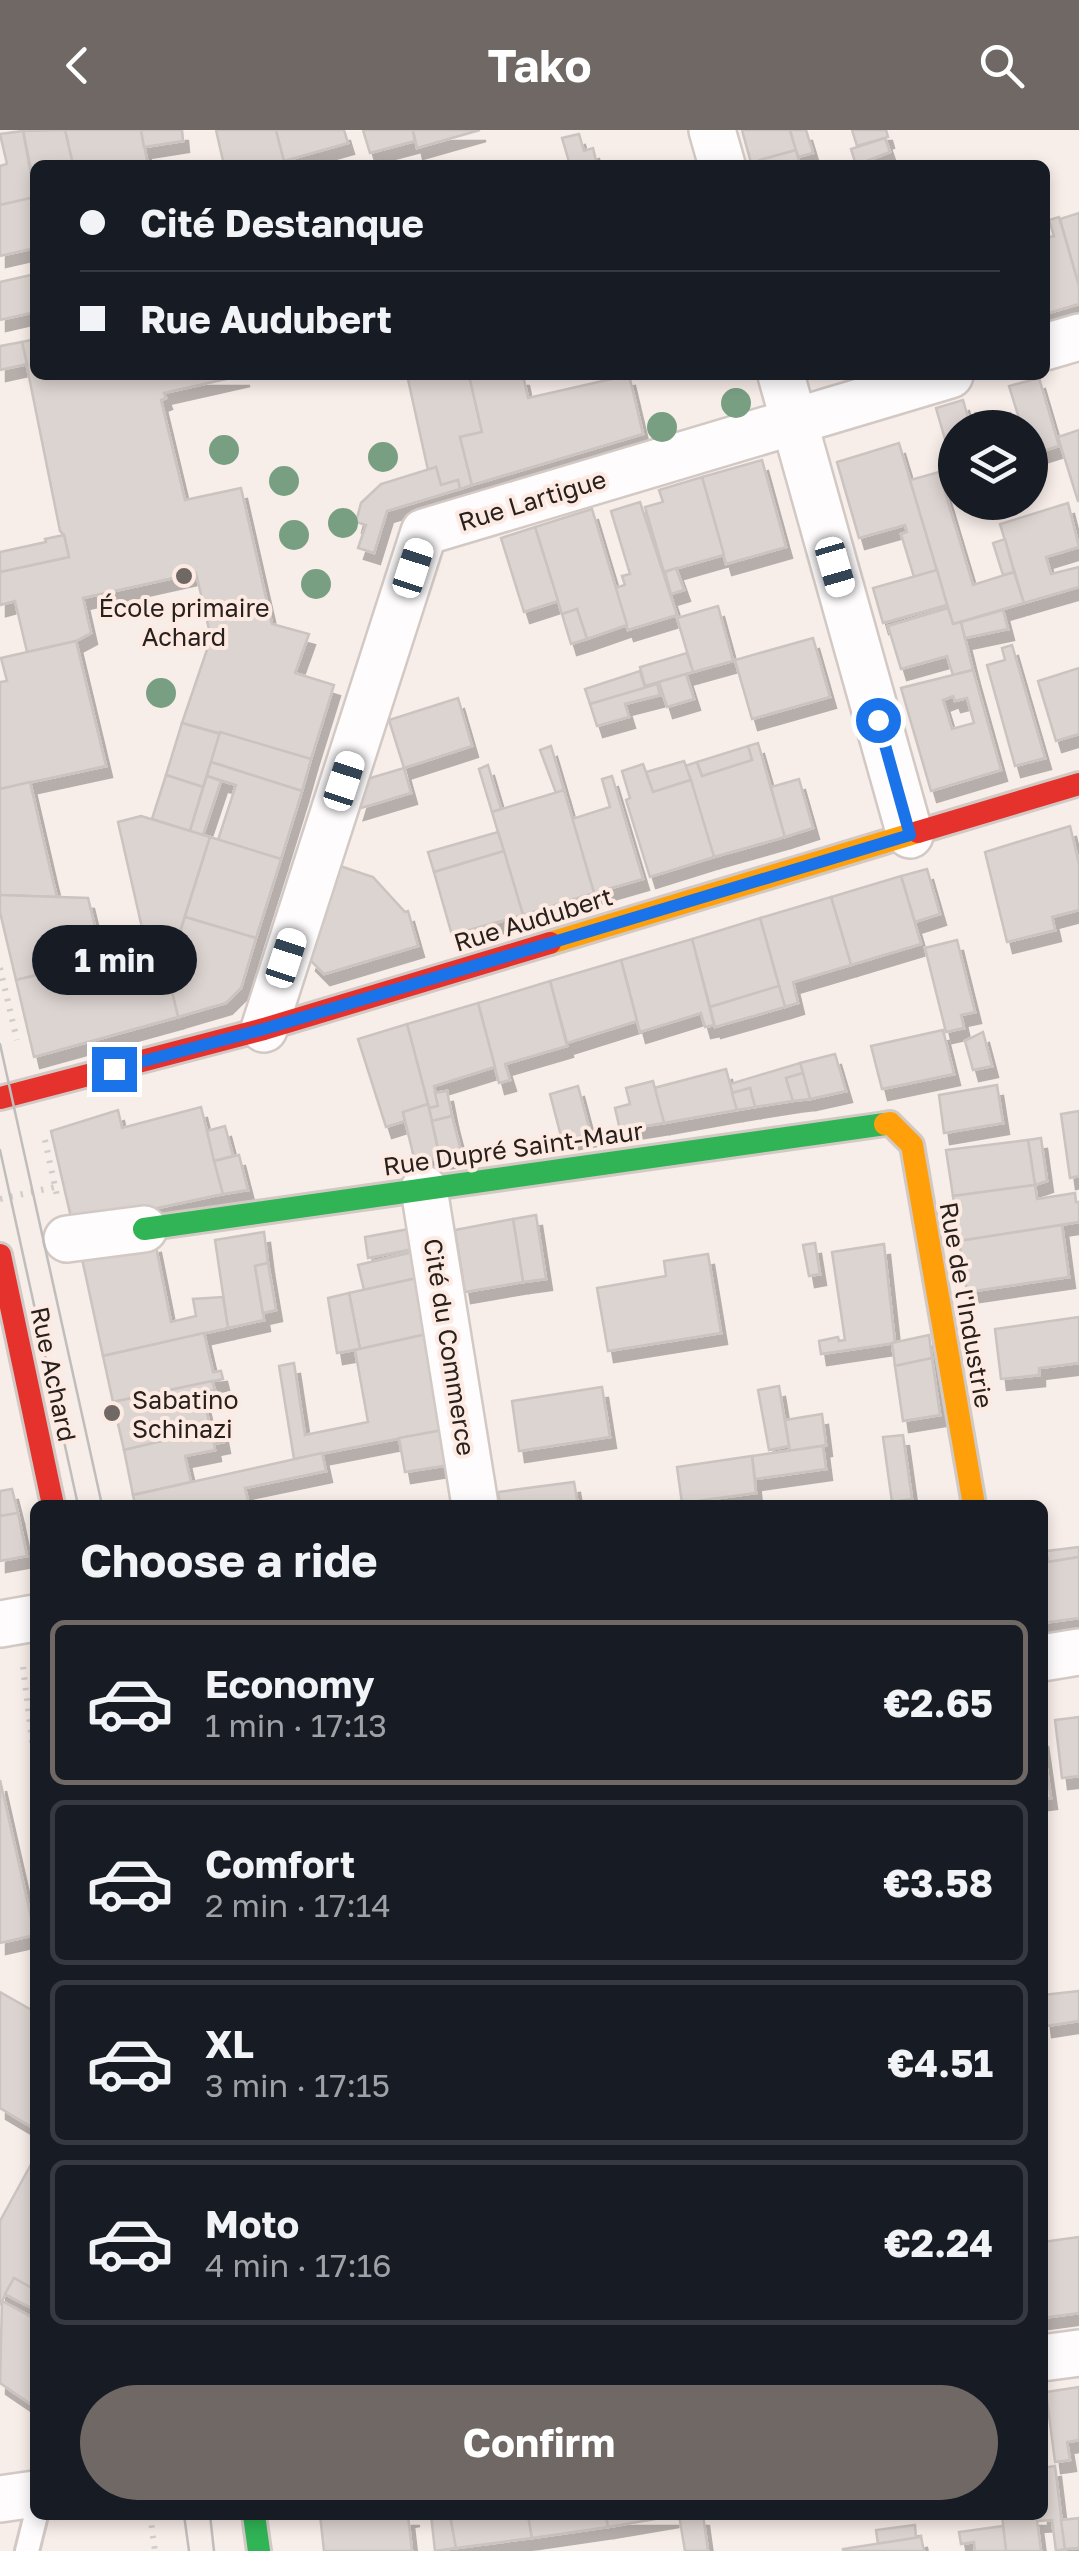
<!DOCTYPE html>
<html lang="en">
<head>
<meta charset="utf-8">
<style>
	:root { --surface:#171b24; --page:#242831; --text:#f1f3f6; --muted:#9ea1a6; --line:#363941; --accent:#706864 }
	body { margin:0; font-family:"Golos Text",sans-serif; background:var(--page); color:var(--text); height:100vh; display:flex; flex-direction:column; font-size:38px; white-space:nowrap }
	* { box-sizing:border-box; margin:0 }
	p { font-size:32px; color:var(--muted) }
	.icon { flex:none; width:55px; height:55px; fill:none; stroke:currentColor; stroke-width:2; stroke-linecap:round; stroke-linejoin:round }
	.map { position:relative; flex:1; overflow:hidden }
	.panel { position:absolute; left:30px; top:1370px; width:1018px; height:1020px; display:flex; flex-direction:column; background:var(--surface); border-radius:15px; box-shadow:0 5px 15px #0003 }
	.panel>* { flex:none }
	.top-card { position:absolute; left:30px; top:30px; width:1020px; height:220px; border-radius:15px; box-shadow:0 5px 15px #0003; display:grid; align-content:center; height:220px; padding:0 50px; background:var(--surface) }
	.controls { position:absolute; left:938px; top:280px; display:grid; gap:20px }
	.controls a { display:grid; place-items:center; width:110px; height:110px; border-radius:50%; background:var(--surface); box-shadow:0 5px 15px #0003; font-size:50px }
	.end { position:absolute; width:45px; height:45px; margin:-22px; border:12px solid #1a73e8; background:#fff; box-shadow:0 0 0 5px #fff }
	.from { border-radius:50% }
	.bubble { position:absolute; height:70px; border-radius:35px; background:var(--surface); box-shadow:0 5px 15px #0003; font-size:32px; font-weight:700; line-height:70px; text-align:center }
	.car { position:absolute; width:30px; height:60px; margin:-30px -15px; border-radius:12px; box-shadow:0 0 8px 2px #0007; background:linear-gradient(#fff 24%,#345 0 40%,#fff 0 76%,#345 0 86%,#fff 0) }
	.top-card b { display:flex; align-items:center; gap:35px; height:95px; font-size:38px }
	.top-card b+b { border-top:2px solid var(--line) }
	.top-card i { width:25px; height:25px; background:var(--text) }
	ul { padding:0; list-style:none }
	li { display:flex; align-items:center; gap:30px; height:165px; margin:0 20px 15px; padding:0 30px; border:5px solid var(--line); border-radius:15px }
	li div { flex:1 }
	li b { display:block; font-size:38px }
	li em { font-style:normal; font-weight:700 }
	li.selected { border-color:var(--accent) }
	li>.icon { width:90px; height:90px; stroke-width:1.5 }
	h2 { padding:0 50px; font-size:45px; line-height:120px }
	.cta { display:flex; gap:20px; margin-top:auto; padding:20px 50px }
	.cta a { flex:1; height:115px; border-radius:60px; background:var(--accent); color:#fff; font-size:40px; font-weight:700; line-height:115px; text-align:center }
	header { display:flex; justify-content:space-between; align-items:center; height:130px; padding:0 50px; background:var(--accent); color:#fff; font-size:45px; font-weight:700 }
	.map>svg:first-child { display:block }
	.building { fill:#dcd4d0; stroke:#cbc3bf; stroke-width:2.5; fill-rule:evenodd; filter:url(#shadow) }
	.lines { fill:none; stroke-linecap:round; stroke-linejoin:round }
	.lane-casing { stroke:#d2c9c5; stroke-width:28 }
	.street-casing { stroke:#d2c9c5; stroke-width:50 }
	.fast-casing { stroke:#d2c9c5; stroke-width:28 }
	.slow-casing { stroke:#d2c9c5; stroke-width:28 }
	.jam-casing { stroke:#d2c9c5; stroke-width:28 }
	.path { stroke:#d0cecc; stroke-width:6; stroke-dasharray:2.5 8; stroke-linecap:butt }
	.lane { stroke:#fefcfc; stroke-width:22 }
	.street { stroke:#fefcfc; stroke-width:45 }
	.fast { stroke:#30b455; stroke-width:22 }
	.slow { stroke:#ff9f0a; stroke-width:22 }
	.jam { stroke:#e5322d; stroke-width:22 }
	.tram { stroke:#c0bdbd; stroke-width:2.5 }
	.tree { fill:#799f83 }
	.route { stroke:#1a73e8; stroke-width:12 }
	.poi-dot { fill:#706864; stroke:#fdebe3; stroke-width:4 }
	.labels { text-anchor:middle; dominant-baseline:central; stroke-width:8; stroke-linejoin:round; paint-order:stroke }
	.street-label { font-size:25px; fill:#28201c; stroke:#fdebe3 }
	.poi-label { font-size:25px; fill:#28201c; stroke:#fdebe3 }
</style>
</head>
<body>
<header><svg class="icon" aria-label="back" viewBox="0 0 24 24"><path d="M15 5l-7 7 7 7"/></svg>Tako<svg class="icon" aria-label="search" viewBox="0 0 24 24"><circle cx="10" cy="10" r="6"/><path d="M15 15l6 6"/></svg></header>
<div class="map">
<svg width="1079" height="2421" viewBox="0 0 1079 2421">
	<defs>
		<filter id="shadow"><feDropShadow dx="6" dy="11" stdDeviation="0" flood-color="#0004"/></filter>
	</defs>
	<rect width="100%" height="100%" fill="#f7ede9"/>
	<g class="building">
		<path d="M65 0H141L148 35H73Z"/>
		<path d="M65 0 73 35H35V58L23 1Z"/>
		<path d="M141 0H182L183 11 144 17Z"/>
		<path d="M216 0H276L285 35H224Z"/>
		<path d="M276 0H344L348 13 284 31Z"/>
		<path d="M363 0H413L415 11 370 23Z"/>
		<path d="M413 0H480L417 18Z"/>
		<path d="M742 0H790L796 20 751 33Z"/>
		<path d="M790 0H806L813 23 798 27Z"/>
		<path d="M852 0H886L888 7 857 16Z"/>
		<path d="M23 1 35 67 0 75V36L7 34 0 4Z"/>
		<path d="M579 4 584 21 593 18 597 35H570L562 8Z"/>
		<path d="M885 8 890 22 856 35 851 19Z"/>
		<path d="M796 20 800 35H761L760 30Z"/>
		<path d="M35 67V118L0 126V75Z"/>
		<path d="M1079 83V156L1060 89Z"/>
		<path d="M1059 87 1079 156V174L1045 184V108L1054 106 1049 90Z"/>
		<path d="M35 144V182L0 190V152Z"/>
		<path d="M35 209V245H244L164 263 166 268 161 270 185 370 241 358 272 494 309 504 295 543 334 555 311 629 182 593 211 508 196 443 83 468 91 503 76 511 27 522 15 471 0 475V442L69 427 64 405 60 401 22 212Z"/>
		<path d="M22 212 27 234 0 240V216Z"/>
		<path d="M407 245H469L482 302 460 307 472 355 460 359 458 350 441 355 436 337 428 340Z"/>
		<path d="M469 245H523L528 268 629 245 643 304 472 355 460 307 482 302Z"/>
		<path d="M1039 248 1059 316 1030 325V298H1022L1009 256Z"/>
		<path d="M963 270 971 298H955V321L949 323 936 278Z"/>
		<path d="M1079 300V371H1078L1058 307Z"/>
		<path d="M899 313 937 440 914 447 901 404 907 402 905 395 859 408 837 332Z"/>
		<path d="M762 330 786 417 726 434 702 347Z"/>
		<path d="M436 337 441 355 458 350 460 359 387 381 374 423 358 418 366 395 356 392 361 373 381 354Z"/>
		<path d="M939 342 973 455 1014 442 1024 473 953 494 910 350Z"/>
		<path d="M702 347 724 425 664 442 645 377 663 372 659 360Z"/>
		<path d="M640 372 677 485 628 500 615 458 625 455 622 446 630 444 611 381Z"/>
		<path d="M1068 373 1079 417 1046 427 1051 444 1079 437V457L1024 473 1000 394Z"/>
		<path d="M592 379 627 495 587 509 577 479 562 484 535 397Z"/>
		<path d="M535 397 558 471 524 482 501 408Z"/>
		<path d="M64 405 69 427 0 442V422L46 412 45 409Z"/>
		<path d="M1005 409 1014 442 1003 445 993 413Z"/>
		<path d="M676 438 684 460 671 464 665 442Z"/>
		<path d="M937 440 947 475 883 493 873 458Z"/>
		<path d="M718 476 733 531 693 542 677 488Z"/>
		<path d="M948 478 953 494 961 492 973 540 953 545 947 526 901 539 888 496Z"/>
		<path d="M577 479 587 509 571 514 562 484Z"/>
		<path d="M1003 480 1008 499 965 508 961 492Z"/>
		<path d="M813 508 830 567 752 589 735 530Z"/>
		<path d="M76 511 106 636 0 659V552L7 551 1 528Z"/>
		<path d="M1012 515 1045 628 1015 636 987 535 1005 530 1002 518Z"/>
		<path d="M687 523 693 542 645 556 640 537Z"/>
		<path d="M1079 538V604L1056 611 1038 551Z"/>
		<path d="M973 540 1001 640 931 661 901 558ZM953 566 955 571 967 568 974 593 952 599 943 570Z"/>
		<path d="M640 541 645 558 590 574 585 559Z"/>
		<path d="M686 544 694 569 667 577 659 552Z"/>
		<path d="M657 554 660 565 625 574 629 587 597 596 590 574Z"/>
		<path d="M458 568 472 616 404 638 389 590Z"/>
		<path d="M182 593 220 604 203 657 166 645Z"/>
		<path d="M220 602 311 629 302 661 211 632Z"/>
		<path d="M758 613 785 707 714 727 685 636 697 632 702 646 752 630 748 616Z"/>
		<path d="M551 616 564 660 556 663 540 620Z"/>
		<path d="M748 616 752 630 702 646 697 632Z"/>
		<path d="M684 631 691 650 653 662 646 642Z"/>
		<path d="M211 632 302 661 281 729 218 710 236 655 207 646Z"/>
		<path d="M643 634 653 662 691 650 714 727 650 747 626 670 630 668 622 641Z"/>
		<path d="M488 635 501 679 492 682 479 639Z"/>
		<path d="M404 638 411 663 358 679 367 649Z"/>
		<path d="M166 645 203 657 190 701 152 689Z"/>
		<path d="M207 646 221 651 203 705 190 701Z"/>
		<path d="M612 646 643 749 594 763 572 689 610 677 602 649Z"/>
		<path d="M799 649 813 698 785 707 771 657Z"/>
		<path d="M30 652 52 747 57 767 0 765V659Z"/>
		<path d="M564 660 594 763 523 785 492 682Z"/>
		<path d="M141 686 210 707 177 811 147 820 118 692Z"/>
		<path d="M1070 696 1079 734V780L1052 787 1055 800 1007 812 985 722Z"/>
		<path d="M498 702 504 721 434 742 428 722Z"/>
		<path d="M210 707 281 729 256 808 185 787Z"/>
		<path d="M504 721 523 785 452 805 434 742Z"/>
		<path d="M340 736 373 747 405 782 408 781 418 816 324 844 310 830Z"/>
		<path d="M927 739 940 784 915 792 901 746Z"/>
		<path d="M901 746 921 814 851 835 831 767Z"/>
		<path d="M0 765 88 768 103 829 16 850 0 782Z"/>
		<path d="M831 767 851 835 793 852 798 873 785 877 760 788Z"/>
		<path d="M185 787 256 808 241 858 226 873 178 887 161 814 177 811Z"/>
		<path d="M760 788 779 856 710 877 692 809Z"/>
		<path d="M692 809 714 895 705 897 701 883 640 902 621 830Z"/>
		<path d="M957 810 975 882 961 885 964 898 946 902 925 818Z"/>
		<path d="M161 816 178 887 34 927 16 850Z"/>
		<path d="M621 830 637 891 567 913 550 851Z"/>
		<path d="M550 851 567 916 505 934 510 950 499 953 478 873Z"/>
		<path d="M779 856 785 877 715 897 710 877Z"/>
		<path d="M478 873 495 937 434 956 438 976 429 978 407 894Z"/>
		<path d="M407 894 428 974 403 982 405 991 386 997 358 909Z"/>
		<path d="M943 900 954 944 882 959 871 916Z"/>
		<path d="M983 902 992 936 973 940 965 911Z"/>
		<path d="M835 924 846 961 810 969 800 933Z"/>
		<path d="M800 933 803 943 786 948 793 971 755 977 750 958 732 963 730 954Z"/>
		<path d="M726 939 737 980 664 993 654 958Z"/>
		<path d="M803 943 810 969 793 971 786 948Z"/>
		<path d="M653 951 664 993 620 1000 615 978 630 974 626 958Z"/>
		<path d="M997 955 1003 993 944 1003 939 965Z"/>
		<path d="M578 956 591 1005 562 1010 550 964Z"/>
		<path d="M750 958 755 977 737 980 732 963Z"/>
		<path d="M447 961 452 986 432 991 429 978 438 976 435 963Z"/>
		<path d="M428 974 440 1028 415 1032 403 982Z"/>
		<path d="M201 977 223 1064 73 1096 51 1001 118 980 122 998Z"/>
		<path d="M1079 981V1046L1070 1048 1061 984Z"/>
		<path d="M452 986 462 1025 440 1028 432 991Z"/>
		<path d="M225 996 233 1026 214 1031 207 1001Z"/>
		<path d="M1041 1008 1047 1051 1035 1055 1028 1010Z"/>
		<path d="M1028 1010 1035 1055 953 1066 946 1020Z"/>
		<path d="M239 1025 248 1060 223 1064 214 1031Z"/>
		<path d="M1035 1055 1037 1069 1075 1063 1076 1072H1079V1092L959 1111 953 1066Z"/>
		<path d="M536 1085 546 1149 523 1152 513 1089Z"/>
		<path d="M513 1089 523 1152 465 1162 455 1100Z"/>
		<path d="M1062 1095 1069 1147 967 1162 959 1111Z"/>
		<path d="M409 1099 413 1119 368 1128 365 1107Z"/>
		<path d="M264 1102 268 1133 255 1136 264 1190 228 1198 215 1110Z"/>
		<path d="M155 1112 171 1192 196 1186 193 1169 223 1167 228 1198 103 1226 81 1124Z"/>
		<path d="M815 1113 820 1144 809 1146 803 1115Z"/>
		<path d="M884 1114 895 1213 821 1224 819 1211 838 1207 839 1211 845 1210 832 1122Z"/>
		<path d="M413 1122 417 1148 364 1160 358 1135Z"/>
		<path d="M708 1124 721 1203 608 1221 597 1158 666 1146 664 1131Z"/>
		<path d="M268 1133 276 1180 263 1183 255 1136Z"/>
		<path d="M417 1148 427 1204 360 1219 349 1163Z"/>
		<path d="M349 1163 360 1219 337 1223 328 1168Z"/>
		<path d="M1079 1187V1233L1039 1238V1245L1001 1249 995 1199Z"/>
		<path d="M204 1203 213 1242 221 1241 223 1249 113 1272 103 1226Z"/>
		<path d="M427 1204 443 1300 294 1329 279 1236 294 1233 305 1305 368 1292 355 1220Z"/>
		<path d="M929 1205 932 1228 895 1236 892 1213Z"/>
		<path d="M932 1228 940 1285 903 1291 895 1236Z"/>
		<path d="M212 1251 215 1260 202 1262 211 1300 124 1320 113 1272Z"/>
		<path d="M779 1256 789 1316 769 1320 758 1260Z"/>
		<path d="M602 1257 610 1307 519 1321 512 1271Z"/>
		<path d="M822 1284 826 1315 790 1321 785 1290Z"/>
		<path d="M221 1297 224 1312 214 1314 215 1320 185 1326 191 1352 133 1365 124 1320Z"/>
		<path d="M443 1300 449 1335 405 1342 399 1308Z"/>
		<path d="M903 1305 912 1369 892 1372 883 1307Z"/>
		<path d="M823 1316 826 1339 755 1349 752 1326Z"/>
		<path d="M322 1323 326 1341 245 1358 249 1375H135L133 1365Z"/>
		<path d="M752 1326 756 1363 682 1373 677 1337Z"/>
		<path d="M574 1352 578 1375H500L498 1362Z"/>
		<path d="M12 1359 18 1383 0 1386V1361Z"/>
		<path d="M18 1383 27 1426 0 1431V1386Z"/>
		<path d="M1079 1417V1427L1048 1432 1046 1421Z"/>
		<path d="M1046 1421 1048 1432 1079 1427V1488L1042 1493V1422Z"/>
		<path d="M1079 1587V1646L1062 1648 1055 1590Z"/>
		<path d="M1042 1605 1051 1668 1042 1669Z"/>
		<path d="M0 1650 35 1805 0 1813Z"/>
		<path d="M1079 1861V1891L1046 1896 1042 1865Z"/>
		<path d="M0 1862 35 1882V1999L0 1978Z"/>
		<path d="M35 2027V2160L14 2148 0 2175V2091Z"/>
		<path d="M1079 2107V2183L1042 2188V2112Z"/>
		<path d="M14 2148 35 2160V2180L5 2164Z"/>
		<path d="M2 2171 35 2189V2277L0 2253Z"/>
		<path d="M1079 2257V2310L1067 2312 1070 2330 1055 2332 1046 2262Z"/>
		<path d="M1055 2336 1065 2419 1056 2421 1052 2390 1037 2391 1041 2421H1006L1002 2385H1042V2338Z"/>
		<path d="M320 2385H414L408 2386 412 2421H324Z"/>
		<path d="M431 2385H450L456 2418 435 2421Z"/>
		<path d="M450 2385H528L532 2408 456 2418Z"/>
		<path d="M528 2385H606L608 2397 532 2408Z"/>
		<path d="M606 2385H703L708 2421H685L679 2385 608 2397Z"/>
		<path d="M1079 2388V2418L1065 2419 1061 2390Z"/>
		<path d="M915 2395 916 2408 878 2414 876 2400Z"/>
		<path d="M1003 2396 1006 2421H975L974 2412 961 2414 959 2402Z"/>
		<path d="M921 2407 924 2421H843V2419Z"/>
	</g>
	<g class="lines">
		<defs>
			<path id="lane" d="M27 2421 36 2385"/>
			<g id="street">
				<path d="M712 0 722 35"/>
				<path d="M1045 217 1079 207"/>
				<path d="M781 245 910 705"/>
				<path d="M264 899 424 402 950 245"/>
				<path d="M424 1059 475 1375"/>
				<path d="M67 1109 144 1099"/>
				<path d="M0 1494 35 1488"/>
				<path d="M1042 1528 1079 1522"/>
				<path d="M1042 2228 1079 2223"/>
				<path d="M0 2369 35 2364"/>
			</g>
			<g id="fast">
				<path d="M144 1099 885 994"/>
				<path d="M254 2385 259 2421"/>
			</g>
			<g id="slow">
				<path d="M550 813 918 702"/>
				<path d="M885 994 890 993 912 1015 974 1375"/>
			</g>
			<g id="jam">
				<path d="M918 702 1079 654"/>
				<path d="M0 968 264 899 550 813"/>
				<path d="M0 1125 53 1375"/>
			</g>
		</defs>
		<use href="#lane" class="lane-casing"/>
		<use href="#street" class="street-casing"/>
		<use href="#fast" class="fast-casing"/>
		<use href="#slow" class="slow-casing"/>
		<use href="#jam" class="jam-casing"/>
		<g class="path">
			<path d="M0 838 17 910"/>
			<path d="M45 1010 57 1066"/>
			<path d="M0 1069 55 1057"/>
			<path d="M23 1537 35 1636"/>
			<path d="M150 2385 155 2421"/>
		</g>
		<use href="#lane" class="lane"/>
		<use href="#street" class="street"/>
		<use href="#fast" class="fast"/>
		<use href="#slow" class="slow"/>
		<use href="#jam" class="jam"/>
		<g class="tram">
			<path d="M0 914 102 1375"/>
			<path d="M0 1020 78 1375"/>
			<path d="M184 2385 189 2421"/>
			<path d="M210 2385 214 2421"/>
		</g>
	</g>
	<g class="tree">
		<circle cx="736" cy="273" r="15"/>
		<circle cx="662" cy="297" r="15"/>
		<circle cx="224" cy="320" r="15"/>
		<circle cx="383" cy="327" r="15"/>
		<circle cx="284" cy="351" r="15"/>
		<circle cx="343" cy="393" r="15"/>
		<circle cx="294" cy="405" r="15"/>
		<circle cx="316" cy="454" r="15"/>
		<circle cx="161" cy="563" r="15"/>
	</g>
	<g class="lines">
		<path class="route" d="M114 939 264 899 910 705 878 590"/>
	</g>
	<g class="poi-dot">
		<circle cx="184" cy="446" r="10"/>
		<circle cx="112" cy="1283" r="10"/>
	</g>
	<g class="labels">
		<g class="street-label">
			<text transform="translate(532 370) rotate(-17)">Rue Lartigue</text>
			<text transform="translate(533 789) rotate(-17)">Rue Audubert</text>
			<text transform="translate(513 1018) rotate(-8)">Rue Dupré Saint-Maur</text>
			<text transform="translate(967 1175) rotate(80)">Rue de l'Industrie</text>
			<text transform="translate(450 1217) rotate(81)">Cité du Commerce</text>
			<text transform="translate(54 1244) rotate(78)">Rue Achard</text>
		</g>
		<g class="poi-label">
			<text x="184" y="477">École primaire<tspan x="184" dy="29">Achard</tspan></text>
			<text x="132" y="1269" text-anchor="start">Sabatino<tspan x="132" dy="29">Schinazi</tspan></text>
		</g>
	</g>
</svg>
<div class="controls">
<a><svg class="icon" aria-label="layers" viewBox="0 0 24 24"><path d="M12 4l9 5-9 5-9-5zM3 14l9 5 9-5"/></svg></a>
</div>
<i class="end from" style="left:878px;top:590px"></i>
<i class="end" style="left:114px;top:939px"></i>
<div class="bubble" style="left:32px;top:795px;width:165px">1 min</div>
<i class="car" style="left:835px;top:437px;rotate:164deg"></i>
<i class="car" style="left:413px;top:438px;rotate:18deg"></i>
<i class="car" style="left:344px;top:651px;rotate:18deg"></i>
<i class="car" style="left:286px;top:828px;rotate:18deg"></i>
<div class="top-card">
<b><i class="from"></i>Cité Destanque</b>
<b><i></i>Rue Audubert</b>
</div>
<section class="panel">
<h2>Choose a ride</h2>
<ul>
<li class="selected"><svg class="icon" aria-label="car" viewBox="0 0 24 24"><path d="M5 17H2v-5l4-1 3-4h7l3 4 3 1v5h-3M9 17h6M6 11h13"/><circle cx="7" cy="17" r="2"/><circle cx="17" cy="17" r="2"/></svg><div><b>Economy</b><p>1 min · 17:13</p></div><em>€2.65</em></li>
<li><svg class="icon" aria-label="car" viewBox="0 0 24 24"><path d="M5 17H2v-5l4-1 3-4h7l3 4 3 1v5h-3M9 17h6M6 11h13"/><circle cx="7" cy="17" r="2"/><circle cx="17" cy="17" r="2"/></svg><div><b>Comfort</b><p>2 min · 17:14</p></div><em>€3.58</em></li>
<li><svg class="icon" aria-label="car" viewBox="0 0 24 24"><path d="M5 17H2v-5l4-1 3-4h7l3 4 3 1v5h-3M9 17h6M6 11h13"/><circle cx="7" cy="17" r="2"/><circle cx="17" cy="17" r="2"/></svg><div><b>XL</b><p>3 min · 17:15</p></div><em>€4.51</em></li>
<li><svg class="icon" aria-label="car" viewBox="0 0 24 24"><path d="M5 17H2v-5l4-1 3-4h7l3 4 3 1v5h-3M9 17h6M6 11h13"/><circle cx="7" cy="17" r="2"/><circle cx="17" cy="17" r="2"/></svg><div><b>Moto</b><p>4 min · 17:16</p></div><em>€2.24</em></li>
</ul>
<div class="cta"><a>Confirm</a></div>
</section>
</div>
</body>
</html>
